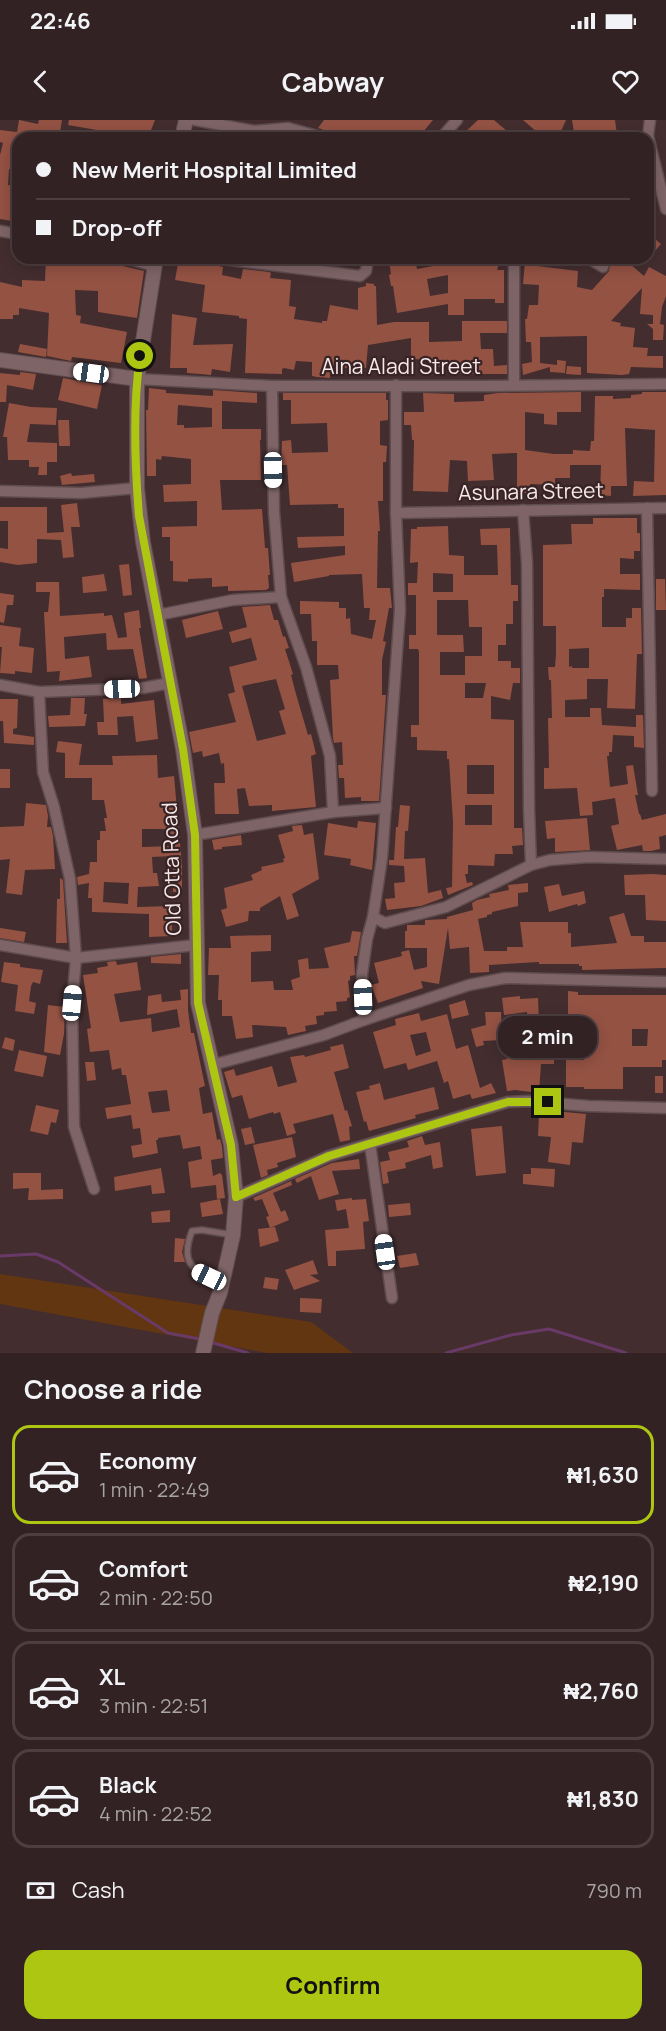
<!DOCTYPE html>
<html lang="en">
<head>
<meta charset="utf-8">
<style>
	:root { --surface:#322223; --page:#3d2f30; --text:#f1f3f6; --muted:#a8a4a6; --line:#4d3f41; --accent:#acc612 }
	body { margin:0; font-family:Manrope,sans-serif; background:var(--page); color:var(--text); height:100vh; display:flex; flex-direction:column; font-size:22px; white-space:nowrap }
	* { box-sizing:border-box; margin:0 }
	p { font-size:20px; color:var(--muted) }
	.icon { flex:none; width:33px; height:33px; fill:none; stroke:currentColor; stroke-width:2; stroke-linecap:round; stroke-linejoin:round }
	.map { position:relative; height:1233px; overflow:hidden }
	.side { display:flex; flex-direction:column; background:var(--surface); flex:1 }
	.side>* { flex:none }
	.guide { position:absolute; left:12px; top:12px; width:642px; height:132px; border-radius:18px; box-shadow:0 3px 15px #0003,0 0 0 2px var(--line); display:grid; align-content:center; height:132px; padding:0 24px; background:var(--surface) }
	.end { position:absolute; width:27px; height:27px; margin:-14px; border:8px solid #acc612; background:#111; box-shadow:0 0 0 3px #111 }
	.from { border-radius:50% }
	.bubble { position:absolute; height:42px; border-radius:18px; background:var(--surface); box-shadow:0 3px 15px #0003,0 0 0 2px var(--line); font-size:20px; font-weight:700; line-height:42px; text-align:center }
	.car { position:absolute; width:18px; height:36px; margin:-18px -9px; border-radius:8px; box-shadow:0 0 4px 2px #0007; background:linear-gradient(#fff 24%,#345 0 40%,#fff 0 76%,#345 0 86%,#fff 0) }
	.guide b { display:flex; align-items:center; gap:21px; height:57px; font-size:22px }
	.guide b+b { border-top:2px solid var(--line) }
	.guide i { width:15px; height:15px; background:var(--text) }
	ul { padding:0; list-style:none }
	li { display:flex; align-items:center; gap:18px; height:99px; margin:0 12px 9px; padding:0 12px; border:3px solid var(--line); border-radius:18px }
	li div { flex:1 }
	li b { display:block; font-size:22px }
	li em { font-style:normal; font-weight:700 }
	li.on { border-color:var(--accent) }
	li>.icon { width:54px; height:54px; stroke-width:1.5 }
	h2 { padding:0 24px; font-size:27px; line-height:72px }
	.pay { display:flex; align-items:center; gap:15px; height:66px; padding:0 24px; font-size:22px }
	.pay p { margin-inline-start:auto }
	.primary-button { display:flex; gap:12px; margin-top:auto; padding:12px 24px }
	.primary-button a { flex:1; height:69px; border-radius:18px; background:var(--accent); color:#111; font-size:24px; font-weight:700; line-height:69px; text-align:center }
	.status { display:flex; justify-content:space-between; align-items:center; height:42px; padding:0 30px; background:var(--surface); direction:ltr }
	.status svg { height:16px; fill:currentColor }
	header { display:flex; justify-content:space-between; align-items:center; height:78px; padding:0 24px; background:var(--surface); font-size:27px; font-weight:700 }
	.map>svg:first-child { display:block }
	.green { fill:#633612 }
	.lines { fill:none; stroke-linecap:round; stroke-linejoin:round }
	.stream { stroke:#693a67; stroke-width:3 }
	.building { fill:#945243; fill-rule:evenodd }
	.service-casing { stroke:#5f4c4e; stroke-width:8 }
	.minor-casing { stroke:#5f4c4e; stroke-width:13 }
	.tertiary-casing { stroke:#5f4c4e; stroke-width:16 }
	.service { stroke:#7e6466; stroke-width:5 }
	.minor { stroke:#7e6466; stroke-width:10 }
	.tertiary { stroke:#7e6466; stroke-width:14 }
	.route { stroke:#acc612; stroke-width:8 }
	.labels { text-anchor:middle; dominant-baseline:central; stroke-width:4.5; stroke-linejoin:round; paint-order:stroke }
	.street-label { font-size:21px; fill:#f7e8e9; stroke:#382325 }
</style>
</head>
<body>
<div class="status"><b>22:46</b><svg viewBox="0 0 49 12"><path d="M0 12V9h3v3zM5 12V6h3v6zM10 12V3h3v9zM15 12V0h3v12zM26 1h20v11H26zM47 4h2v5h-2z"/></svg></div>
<header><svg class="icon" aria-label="back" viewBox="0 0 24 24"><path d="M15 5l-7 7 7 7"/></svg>Cabway<svg class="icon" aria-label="heart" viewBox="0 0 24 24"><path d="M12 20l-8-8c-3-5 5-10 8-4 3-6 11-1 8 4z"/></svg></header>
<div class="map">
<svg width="666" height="1233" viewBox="0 0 666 1233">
	<rect width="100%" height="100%" fill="#432d2f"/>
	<path class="green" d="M0 1154 311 1202 353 1233H267L0 1184Z"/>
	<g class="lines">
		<g class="stream">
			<path d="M0 1136 36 1134 58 1142 168 1213 200 1219"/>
			<path d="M210 1222 248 1233"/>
			<path d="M446 1233 511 1215 549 1209 626 1233"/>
		</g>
	</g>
	<g class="building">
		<path d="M19 0 38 4 39 0H62L59 18H18V51L9 49 8 65 18 66V102L0 99V35L3 23 0 22V10L17 12Z"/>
		<path d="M69 0H155L148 18H119L120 14 68 5Z"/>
		<path d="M324 0H433L418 18H345L318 8Z"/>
		<path d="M478 0H494L515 18H451L457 11 462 15Z"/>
		<path d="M523 0H566L558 18H536L538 13Z"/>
		<path d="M572 0H615L617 15 575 18Z"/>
		<path d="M648 113 661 124 648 139Z"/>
		<path d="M46 138H115L114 144 144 151 137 198 98 192V171L75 170 76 195 81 196 80 203 127 212 121 243 72 237 71 241 47 236 49 193 19 188V195H13V199H0V162L22 167V160L45 161Z"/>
		<path d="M179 138 208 141 214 145 223 147 222 155 241 159 243 149 269 152 271 153 270 158 291 160 289 186 296 187 294 199 322 203V201H327L330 185 358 190V168L366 166V163L374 164V166H376L377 205 394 202H429V222L462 221V201H507V213H480L481 229H493L494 246 507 245V254H459V246L434 247 433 240 411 239V218L368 225 366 248 360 247V255H347V248L330 247V258L317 257 312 256V242L296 241 294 250 284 248 282 249V254L245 253 247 199 239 198V196L202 192 205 165 175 160Z"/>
		<path d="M403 138H415L417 149 439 145 440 142 499 144 497 150H504V183H495V179H464V195H448V184L397 193 393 166H391L389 155 391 154 389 141ZM448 155V173L430 176 427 159Z"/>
		<path d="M616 138H623L644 156 649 147 666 156V176L662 187 660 204 664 205 663 220H653V209L647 204H653V195L640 194 642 168 611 201 621 203 620 206 635 208 633 227 648 228 647 236H663V248L631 247 629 254 622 255 587 253V216L540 217V243L557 245V240L566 241 565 253 550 252V247L523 255 522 244 532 242 531 222H526L525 199H527L529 185H538L539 165 523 164 525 141 538 142 537 146 578 151 577 167 592 170 609 151 610 145Z"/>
		<path d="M172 194 197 198 193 225 233 224 230 252 212 249 211 255 200 254 187 253V248H170Z"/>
		<path d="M20 224 47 229 46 237 18 232Z"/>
		<path d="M567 246 581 247V255L566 254Z"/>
		<path d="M20 252 36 254 33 270 7 265 6 282H0V253L20 255Z"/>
		<path d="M63 258 102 265 97 289 58 280Z"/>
		<path d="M149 268 166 270V273L213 276V270L257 273V283L222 281V309H261V320H260L261 360H220L222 390 262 389 265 428H268L270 455H268L269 468 266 470 228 471V466L212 467V458L188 459V462L173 461V441H170V417H162V407L197 406V381L164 382 163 365 191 364V339L162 336 161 340 156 339V356H147L146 290H148ZM178 285 212 288V307L184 308V305H177Z"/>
		<path d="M581 272V292H557V305L544 304V294L525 292V330L554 334H573V330L590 331 591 321H594L595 276H613V279L631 278V275L642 274V272H666V375L633 376 634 361 654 362 655 310 625 308 627 366H611V376L600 375 601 345H570V358H555V365L530 364V373H517V333L492 334 494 360 468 361 467 341 450 340 448 372 413 371 414 320H412L411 305H404V292H424L423 273 454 274V282L484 281V275L498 273Z"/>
		<path d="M283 273H386V280H388V300L380 301V325L387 326 386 342H383V381H378L380 411H378L377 468H390L392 488H389L383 521 386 522 382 540V575H386L379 681H361V677L345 678 344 658H339L338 645H343L342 622 334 623 333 618 330 560 339 559 338 545H317V521H312L311 494H300V481L339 482V488H346V499L350 498 351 514 372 519 376 500H369L370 488H364L362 454 329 455V456L294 462 291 443 345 435V426L298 428 297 417 344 416V388H338V384L290 385 287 345H281L282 321 291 320 292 333 328 332 327 303 291 304V280H283Z"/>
		<path d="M9 283 31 287 57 288 56 305 30 304 27 322 57 323V342H47V355H38L39 347H29V340H8L7 317H3Z"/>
		<path d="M58 300H69L70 326H59Z"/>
		<path d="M71 353 72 356 94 354 95 362 62 365 60 356Z"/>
		<path d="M77 383 80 407H71L74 437 63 438 61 420 37 419V443L18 445 0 442V428L8 429V401H0V387H47V413L64 412 61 385Z"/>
		<path d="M593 398H637V413H640V431H634V439L620 438V454H640V470L604 469V477H602V507H626V498H632V488H641L642 534H637L635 589 607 588 608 559H587V579L565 580V597H590V588H601L602 605 636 607V595H643L644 628 634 627V616L613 615 612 632H609V636H607L610 667 628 664 626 646 633 645 638 675H635L639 694H640L642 700 666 694V715L659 717 660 729 651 731H643L642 725 617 730 611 706 619 704 615 678 592 682 593 695 580 696 577 668 544 669V648H549L548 598H552L551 560H549L548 547H555L556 534V506H543V425L572 424 571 404H593ZM589 528V548H572V546L569 547V529Z"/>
		<path d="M448 406 449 435 464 436V455H498L497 425H481L480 409 510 408 511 465H518V481H513V504H506V525H498V541H511V548H520V563H513L510 580 491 576V599L514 600V708H522L523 725 512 726 513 734H495L494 746 468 745V754H465L467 763 472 762 473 765 448 775 446 768 452 767 453 702 449 639H447V631L417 630V617H411V605H419V532L418 529H409V515H416V475H408V463H417L418 442 410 443 411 409H417V407ZM433 453 453 454V472H433ZM437 480H468L469 507H482V536H465V555H440V532H464L463 515H437ZM465 563H486L483 578H465ZM467 645H494V674H467ZM465 685H492V705H465Z"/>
		<path d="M129 444 132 475 123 476 119 445Z"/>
		<path d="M104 454 107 471 83 473 82 457Z"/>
		<path d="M656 459H665L666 490H656Z"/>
		<path d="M36 462H59L60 496 104 493V496L112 495 118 518 127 517 124 493 139 490 141 508H139L147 558 139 559 133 529 107 530 106 513 64 517 65 539 89 536 92 557 59 561 60 551 47 552 44 492H48L50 472H36Z"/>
		<path d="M0 473 14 475 13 485H7L4 503 0 502Z"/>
		<path d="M270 485 274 500H278L283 517 285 516 289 528 285 529 293 554 291 555 296 574 308 615 311 614 316 634 311 636 316 687 272 691V685L249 686 245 668 237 669 239 694H215L214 663H225L224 643 221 644 219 633 203 637 202 631 193 633 189 612 236 602 228 574 235 572 229 547 257 540 251 518 232 523 229 512 247 507 242 487ZM276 559 285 589 279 591 286 614 257 621 242 566Z"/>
		<path d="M218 491 223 509 186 518 182 500Z"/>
		<path d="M0 505 21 508 19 526 34 528 32 553 15 551V554L0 553 2 527H0Z"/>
		<path d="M71 578H85L84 594H87L85 606 49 607 48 596 70 595Z"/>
		<path d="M121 578V584L154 580 158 619 136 622 133 596 117 597 118 615H98L97 602H104L103 579Z"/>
		<path d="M0 579H18L17 608 13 609V614L34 617V625L4 623 3 601H0Z"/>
		<path d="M58 621 82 624 79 645H113L112 636 157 635 158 658 174 656 182 746V772H173V736L152 737 153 753H157L159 766 138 767 137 787 172 786V816L149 817V794L92 792V778H88L89 763 78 765 77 757 89 754 90 742H97V720H100V711H106L104 698H107L104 680H92V658H65V633L56 632ZM142 709H170L172 726 142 727ZM104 762 129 763 128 784 103 782Z"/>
		<rect x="0" y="649" width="10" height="19"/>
		<path d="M26 683 46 685 48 696 47 707H51L53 716 55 749 25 750 22 775 6 773 10 739 0 740V707L24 706Z"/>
		<path d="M400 685 410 686 408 711H405L404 739 425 738 428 773 441 770 443 778 421 786 387 790 385 779 395 778 394 763 405 762 404 746 389 745V740H394L396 707H398Z"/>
		<path d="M587 698 590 730 555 732V718L547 719 545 701Z"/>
		<path d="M358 701 376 703 372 750 350 745 351 739 324 735 328 703 357 708Z"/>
		<path d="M302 705 304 715 313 713 319 759 292 774 299 796 287 800 280 776 260 788V791H249L248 801 226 807 221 790 227 788 224 768 253 760 251 755 262 750 261 747 284 742 283 739 285 738 278 715 293 711 292 706Z"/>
		<path d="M241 715 242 725 222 727V729L214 730 212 720Z"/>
		<path d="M653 754 666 755V801L646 800 645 775H625L624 755Z"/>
		<path d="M60 758 63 760 67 823H56L57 779H60Z"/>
		<path d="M528 763V772L518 773V786L492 792V794L487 795V797L478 799 484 831H507V827H523L520 802H568V813H571V827L617 823 609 797 624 793 631 816H644V822H666V848L582 850V846H579V844H539V842L489 845V852L470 853 469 827 450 829 448 808 439 864 421 861 423 868 378 883 371 865 379 863 374 843 402 836 401 832 409 830 414 850 427 847V828H405V811H407V805H425V800L447 799V797L473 790 472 783 477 780 490 777 489 774 509 770 508 765Z"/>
		<path d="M559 764 562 776 584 771 586 783 578 786 577 784 549 792 544 767Z"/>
		<path d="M0 808 26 812 24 822 0 818Z"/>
		<path d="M352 811 361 812 357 836H354L355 855 350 856V860L348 861 350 877 347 878V881L336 882 337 891 324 892V895L316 896 317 904 305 906 306 911 288 915 286 907 252 905 253 917 236 919 232 896H222V880H218L219 855H208L209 828H231L230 816 271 815V831L251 832V862L273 861 274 870H293L291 860 300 857 298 840 308 838 309 849 329 848 324 828 350 822Z"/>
		<path d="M181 834V844L151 843V837Z"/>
		<path d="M116 841 117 845 137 842 141 870 114 874 120 902 151 898 152 912 180 907 177 889 147 895 148 876 161 874 162 882 181 880 180 870 188 869V890L191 913H194L205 966 199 968 203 994 212 992 217 1020 220 1019 222 1026 223 1038 211 1040 213 1056 220 1053 222 1055 225 1078 217 1079 216 1065 191 1068 188 1042 202 1039 200 1026 183 1029 180 1015 158 1018V1020H156L158 1033 133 1038 131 1026 142 1024 140 1008 133 1009 131 995 107 999 105 988 131 984 126 955H122L121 948 112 950 109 930 90 932 87 909 91 908 83 855 98 853 97 848 108 846 107 842ZM167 970 170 991 152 993 148 972Z"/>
		<path d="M4 842 20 844V847L43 850 40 864 33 862 31 866 29 881 36 883 34 894 15 891 18 865 1 862Z"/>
		<path d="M568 871 578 872V875H666V940H662V947H623V969H584V967H566V940H584V917H554V944H541L539 973 515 970 507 971 502 940 507 939V921H528L527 892 504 895 502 878 520 876V879L538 878 539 902 568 904ZM632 909H648L647 926H632Z"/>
		<path d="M465 880 469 895 452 899 449 885Z"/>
		<path d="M48 885 65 887 64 914 60 935 44 932Z"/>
		<path d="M485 892H501L502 920 483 921 484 925 476 927 471 909 486 905Z"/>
		<path d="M419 893 421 901 447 894 456 929 468 925 480 968 491 963 496 973 472 979 470 974 453 979 448 961 444 963 437 941 408 950 406 943 384 949 373 912 396 905 395 899ZM426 912 431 931 416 936 410 915Z"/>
		<path d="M5 917 15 920 13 931 2 928Z"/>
		<path d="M343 924 349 948 334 952 345 991 347 990 352 1006 349 1007 350 1020 340 1022 333 994 293 1004 296 1013 287 1016 280 992 274 994 273 992 249 999 242 975 232 978 224 952 234 949 236 956 272 946 278 967 297 962 290 937 304 935 305 937 331 930 330 927Z"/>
		<path d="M19 930 47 936 43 957 14 951Z"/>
		<path d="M85 942H94L96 960 87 961Z"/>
		<rect x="655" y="956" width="8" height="17"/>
		<path d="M380 963 384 980 434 967 439 989 415 995 416 998 369 1011 366 1001 364 1002 356 972 370 969 369 966Z"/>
		<path d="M36 985 59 990 56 1003 51 1002 48 1015 30 1011Z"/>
		<path d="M554 991 586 994 583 1023 572 1022 570 1045 548 1042 551 1017 538 1016 539 995 553 996Z"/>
		<path d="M502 1006 506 1053 476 1056 471 1009Z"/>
		<path d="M251 1007 255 1023 245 1025 241 1009Z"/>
		<path d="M422 1016 425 1025 440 1022 443 1047 433 1049 431 1035 405 1043 406 1048 387 1052 389 1063 383 1064 380 1042 390 1040 388 1032 409 1027 407 1021Z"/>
		<path d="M292 1017 296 1037 277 1043 278 1047 267 1050 268 1055 261 1058 253 1025Z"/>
		<path d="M359 1039 360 1049 332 1051 339 1074 319 1080 311 1056 297 1063 295 1059 332 1043Z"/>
		<path d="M161 1048 165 1073 152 1074 151 1065 115 1071 114 1057Z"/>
		<path d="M531 1048 555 1049 554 1067 523 1064V1054H531Z"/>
		<path d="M13 1053H41V1070L63 1069V1079L28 1080 29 1068 13 1069Z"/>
		<path d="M291 1061 292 1065 273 1073 281 1092 285 1090 289 1100 270 1108 266 1097 269 1096 262 1079 255 1081 253 1078Z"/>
		<path d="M352 1078V1080L366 1079 369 1101 363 1102 365 1129 336 1131V1146H328L325 1110 349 1108 346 1089 337 1091 335 1080Z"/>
		<path d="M220 1079 223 1094 202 1097 200 1083Z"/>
		<path d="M410 1083 411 1095 389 1097 388 1085Z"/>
		<path d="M170 1090V1102L152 1103 151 1092Z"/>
		<path d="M275 1107 279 1121 260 1127 258 1109Z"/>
		<path d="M175 1118 185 1119 182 1132 185 1142H174Z"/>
		<path d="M416 1133 419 1145 400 1148 397 1136Z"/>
		<path d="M313 1140 318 1154 310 1155 320 1161 294 1170 285 1150Z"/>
		<path d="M265 1157 279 1159 277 1170 263 1168Z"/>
		<path d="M300 1178 322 1179 321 1193 300 1192Z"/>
	</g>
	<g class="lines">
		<defs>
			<path id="service" d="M221 1163C194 1150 179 1145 192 1111L202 1110 233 1115"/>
			<g id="minor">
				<path d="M195 0 254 11 288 8 325 18"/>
				<path d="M650 0 648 16 666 89"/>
				<path d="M441 18 457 0"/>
				<path d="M0 111 18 114"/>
				<path d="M126 138 154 146"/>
				<path d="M215 138 360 156 366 151 368 138"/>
				<path d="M514 138V265"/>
				<path d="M588 138 603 147"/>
				<path d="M137 259 272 266H487L666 264"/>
				<path d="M272 266 274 392 281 477 306 547 330 636 333 692"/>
				<path d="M0 371 81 373 137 368"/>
				<path d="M647 388 652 671"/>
				<path d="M523 390 527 443 529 689 531 745"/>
				<path d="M396 393 666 388"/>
				<path d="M158 495 233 480 281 477"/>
				<path d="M0 565 39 572 143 568 170 563"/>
				<path d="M39 572 43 652 54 687 70 759 76 838 72 883 74 1007 94 1069"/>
				<path d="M195 715 333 692 386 688"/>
				<path d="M373 797 385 803 446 787 531 745 550 740 589 737 666 739"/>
				<path d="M0 825 76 838 196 825"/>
				<path d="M364 900 362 854 367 819 373 797 382 738 400 490 396 393V265"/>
				<path d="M212 945 324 915 364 900 469 865 505 858 666 862"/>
				<path d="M370 1024 392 1178"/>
				<path d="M236 1077 329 1036 508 982 528 981 588 986 666 988"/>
			</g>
			<g id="tertiary">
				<path d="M182 18 186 0"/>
				<path d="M156 138 137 259V368L143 422 183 629 195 715 198 883 231 1025 236 1077 233 1115 220 1173 212 1193 203 1233"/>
				<path d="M0 240 137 259"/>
			</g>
		</defs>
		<use href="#service" class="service-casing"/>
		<use href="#minor" class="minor-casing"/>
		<use href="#tertiary" class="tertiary-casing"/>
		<use href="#service" class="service"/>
		<use href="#minor" class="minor"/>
		<use href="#tertiary" class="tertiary"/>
	</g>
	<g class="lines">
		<path class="route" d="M140 236C133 284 135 347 139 396L183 629 195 715 198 883 231 1025 236 1077 329 1036 508 982H548"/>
	</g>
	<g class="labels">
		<g class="street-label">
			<text x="401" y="246">Aina Aladi Street</text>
			<text transform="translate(531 371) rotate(-1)">Asunara Street</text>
			<text transform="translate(171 749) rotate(-92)">Old Otta Road</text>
		</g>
	</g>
</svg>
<i class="end from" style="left:140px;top:236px"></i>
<i class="end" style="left:548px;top:982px"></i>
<div class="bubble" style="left:498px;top:896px;width:99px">2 min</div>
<i class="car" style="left:91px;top:253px;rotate:278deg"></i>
<i class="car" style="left:273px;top:350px;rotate:179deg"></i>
<i class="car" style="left:122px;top:569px;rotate:268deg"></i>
<i class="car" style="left:363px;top:877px;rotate:358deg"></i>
<i class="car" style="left:72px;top:883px;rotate:5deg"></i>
<i class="car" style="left:385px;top:1132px;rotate:352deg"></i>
<i class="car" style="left:209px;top:1157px;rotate:295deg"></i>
<div class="guide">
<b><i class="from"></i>New Merit Hospital Limited</b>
<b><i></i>Drop-off</b>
</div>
</div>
<section class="side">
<h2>Choose a ride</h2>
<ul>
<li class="on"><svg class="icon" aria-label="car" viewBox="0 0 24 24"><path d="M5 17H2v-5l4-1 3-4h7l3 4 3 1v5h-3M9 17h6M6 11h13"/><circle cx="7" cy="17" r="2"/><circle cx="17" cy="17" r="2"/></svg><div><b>Economy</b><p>1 min · 22:49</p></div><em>₦1,630</em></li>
<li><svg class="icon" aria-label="car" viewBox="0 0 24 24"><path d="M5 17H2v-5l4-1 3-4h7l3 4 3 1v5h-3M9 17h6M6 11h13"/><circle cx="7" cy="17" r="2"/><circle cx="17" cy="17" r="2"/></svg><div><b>Comfort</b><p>2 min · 22:50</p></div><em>₦2,190</em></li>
<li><svg class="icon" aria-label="car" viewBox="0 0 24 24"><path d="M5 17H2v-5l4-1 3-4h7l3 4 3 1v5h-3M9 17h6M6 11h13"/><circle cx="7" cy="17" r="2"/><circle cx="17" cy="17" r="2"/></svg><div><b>XL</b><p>3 min · 22:51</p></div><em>₦2,760</em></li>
<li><svg class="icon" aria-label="car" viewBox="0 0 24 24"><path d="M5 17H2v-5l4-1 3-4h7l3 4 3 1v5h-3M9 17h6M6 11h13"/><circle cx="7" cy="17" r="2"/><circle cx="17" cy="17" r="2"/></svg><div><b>Black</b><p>4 min · 22:52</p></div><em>₦1,830</em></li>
</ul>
<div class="pay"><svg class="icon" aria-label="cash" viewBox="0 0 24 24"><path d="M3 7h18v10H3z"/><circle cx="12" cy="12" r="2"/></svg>Cash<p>790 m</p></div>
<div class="primary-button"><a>Confirm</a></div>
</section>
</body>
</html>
